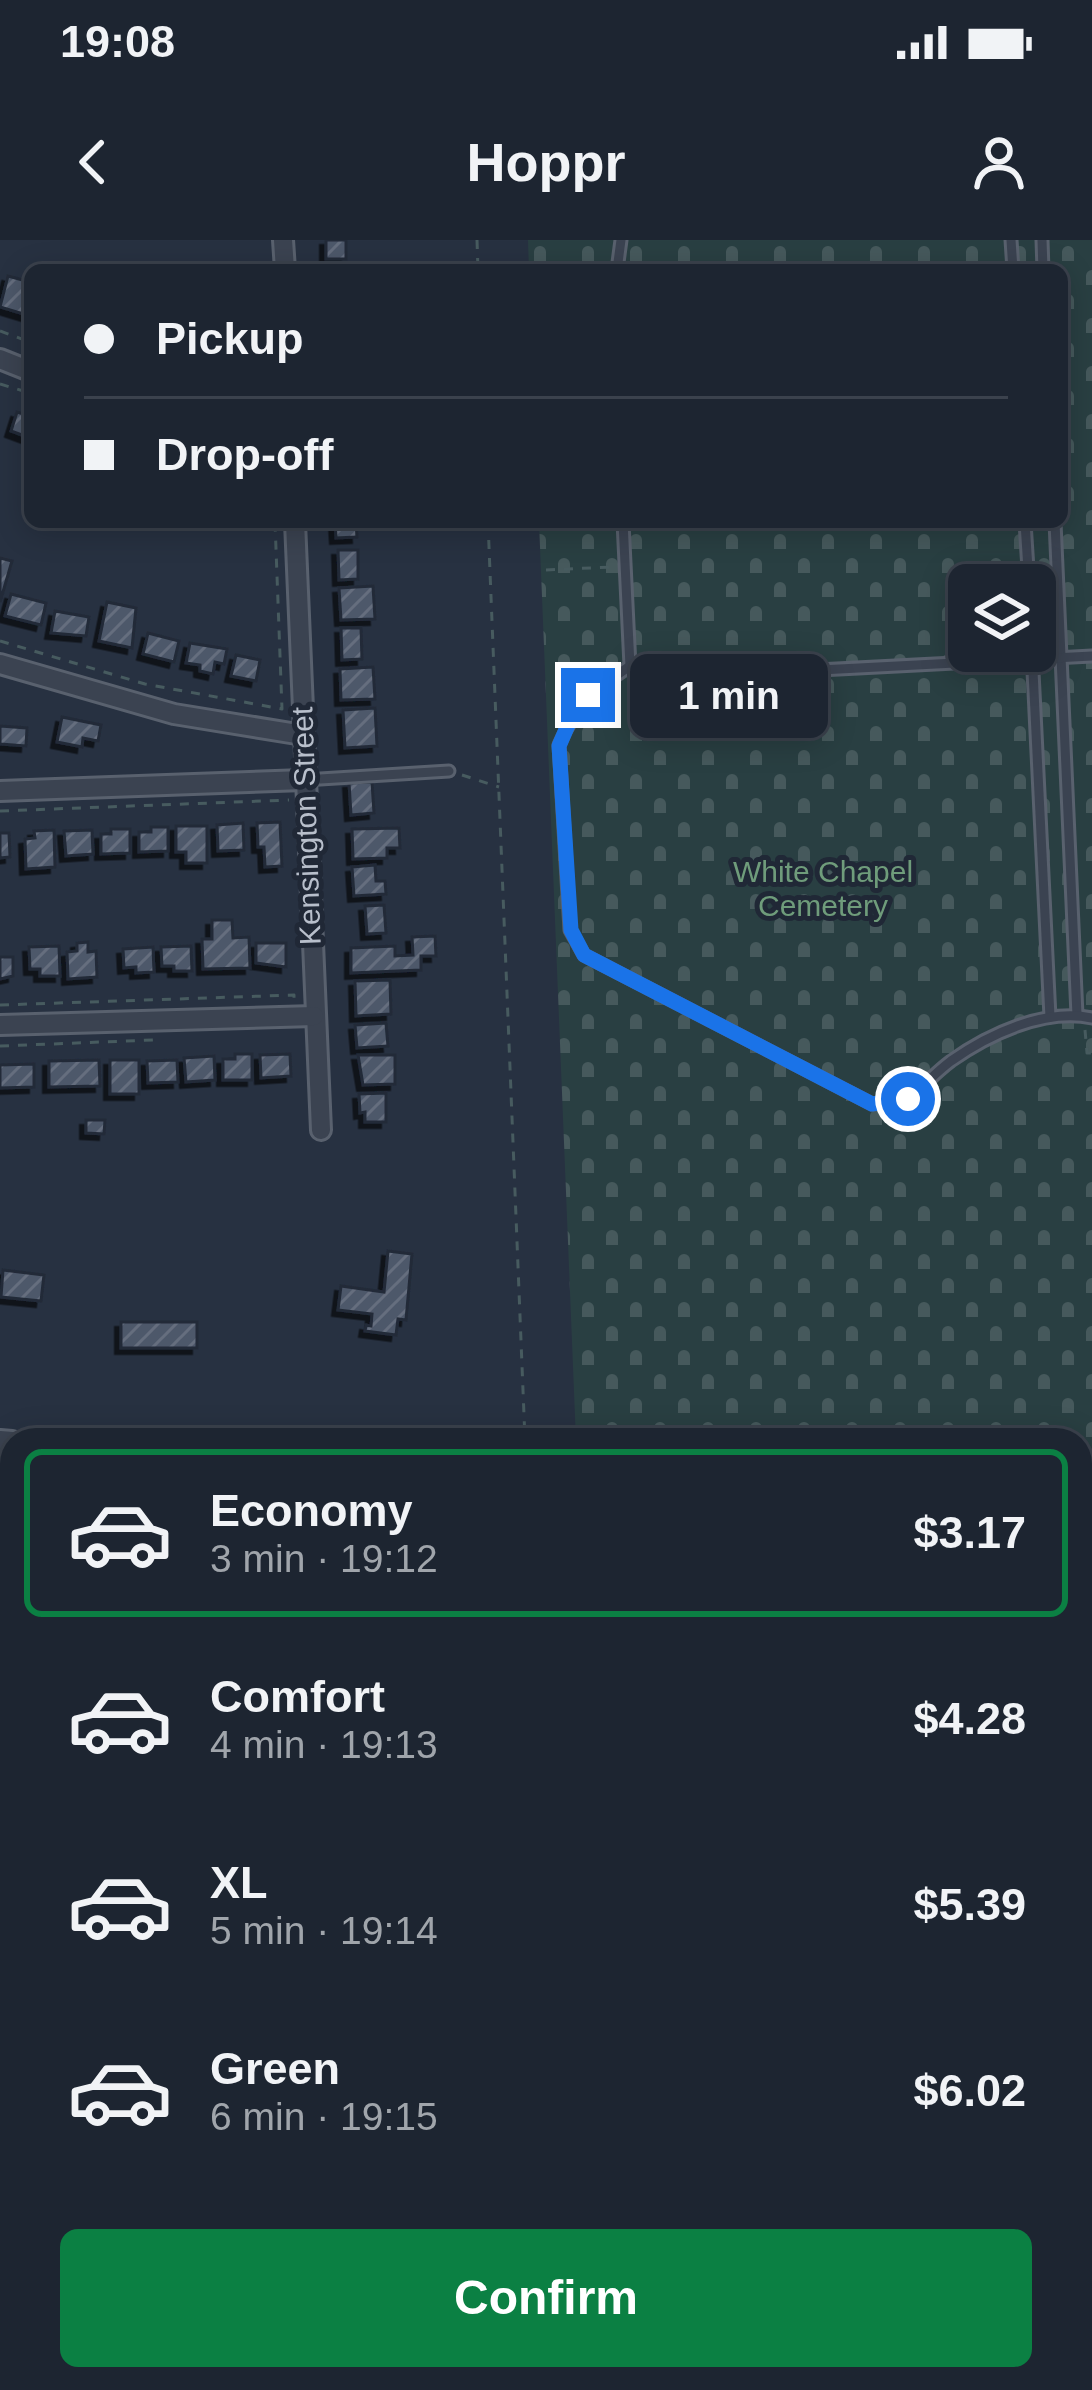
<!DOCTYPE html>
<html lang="en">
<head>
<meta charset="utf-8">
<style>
	:root { --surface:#1d2531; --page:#252d39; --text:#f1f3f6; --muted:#a0a5ab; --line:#3b424d; --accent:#0b8043 }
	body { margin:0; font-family:Helvetica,sans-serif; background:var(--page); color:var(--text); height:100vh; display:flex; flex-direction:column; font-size:45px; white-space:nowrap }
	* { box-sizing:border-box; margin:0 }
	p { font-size:39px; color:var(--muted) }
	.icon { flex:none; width:66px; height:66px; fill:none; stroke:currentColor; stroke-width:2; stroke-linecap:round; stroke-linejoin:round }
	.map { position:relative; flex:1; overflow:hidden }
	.side { position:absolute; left:0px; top:1188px; width:1092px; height:963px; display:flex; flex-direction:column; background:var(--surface); border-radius:36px 36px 0 0; box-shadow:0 6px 30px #0003,0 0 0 3px var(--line) }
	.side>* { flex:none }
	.top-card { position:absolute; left:24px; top:24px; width:1044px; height:264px; border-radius:18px; box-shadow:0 6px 30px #0003,0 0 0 3px var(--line); display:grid; align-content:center; height:264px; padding:0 60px; background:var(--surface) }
	.buttons { position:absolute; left:948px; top:324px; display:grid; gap:24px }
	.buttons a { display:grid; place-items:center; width:108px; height:108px; border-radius:18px; background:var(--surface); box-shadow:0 6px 30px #0003,0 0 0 3px var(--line); font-size:60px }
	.end { position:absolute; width:54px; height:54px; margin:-27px; border:15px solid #1a73e8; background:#fff; box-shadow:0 0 0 6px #fff }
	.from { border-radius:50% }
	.bubble { position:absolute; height:84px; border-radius:18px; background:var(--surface); box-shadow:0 6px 30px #0003,0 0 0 3px var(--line); font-size:39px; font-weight:700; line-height:84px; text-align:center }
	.top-card b { display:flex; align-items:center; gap:42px; height:114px; font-size:45px }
	.top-card b+b { border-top:3px solid var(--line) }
	.top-card i { width:30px; height:30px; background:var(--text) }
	ul { padding:21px 0 0; list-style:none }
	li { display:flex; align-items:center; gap:36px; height:168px; margin:0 24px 18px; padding:0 36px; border:6px solid transparent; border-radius:18px }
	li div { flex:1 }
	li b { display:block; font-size:45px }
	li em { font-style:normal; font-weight:700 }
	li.current { border-color:var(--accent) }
	li>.icon { width:108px; height:108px; stroke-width:1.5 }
	.primary-button { display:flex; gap:24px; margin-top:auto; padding:24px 60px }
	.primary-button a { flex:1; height:138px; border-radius:18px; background:var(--accent); color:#fff; font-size:48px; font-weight:700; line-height:138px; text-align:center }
	.status { display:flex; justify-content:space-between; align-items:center; height:84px; padding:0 60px; background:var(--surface); direction:ltr }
	.status svg { height:33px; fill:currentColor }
	header { display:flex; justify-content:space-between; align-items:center; height:156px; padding:0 60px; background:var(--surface); font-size:54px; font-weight:700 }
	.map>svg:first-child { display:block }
	.cemetery { fill:url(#cemetery-stones); fill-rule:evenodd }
	.building { fill:url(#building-hatch); stroke:#222a38; stroke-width:3; filter:url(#shadow) }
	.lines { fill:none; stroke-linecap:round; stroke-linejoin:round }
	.lane-casing { stroke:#59616e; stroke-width:15 }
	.street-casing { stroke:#59616e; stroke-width:24 }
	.path { stroke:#475b5f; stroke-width:3; stroke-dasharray:9 9; stroke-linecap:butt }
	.lane { stroke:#3b4351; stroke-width:9 }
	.street { stroke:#3b4351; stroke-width:18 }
	.route { stroke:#1a73e8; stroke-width:15 }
	.labels { text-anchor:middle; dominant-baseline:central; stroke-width:10; stroke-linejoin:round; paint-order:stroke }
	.street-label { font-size:30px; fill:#b8bfcb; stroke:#202836 }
	.park-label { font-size:30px; fill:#6f9c7b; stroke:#202836 }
</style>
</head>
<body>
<div class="status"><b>19:08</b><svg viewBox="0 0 49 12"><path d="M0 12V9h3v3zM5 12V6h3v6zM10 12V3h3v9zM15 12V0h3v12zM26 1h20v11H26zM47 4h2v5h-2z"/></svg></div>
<header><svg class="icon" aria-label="back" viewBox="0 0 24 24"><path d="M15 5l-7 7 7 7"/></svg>Hoppr<svg class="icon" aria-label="person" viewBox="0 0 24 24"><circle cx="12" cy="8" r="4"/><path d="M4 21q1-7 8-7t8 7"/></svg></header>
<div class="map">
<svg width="1092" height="2150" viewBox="0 0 1092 2150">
	<defs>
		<pattern id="cemetery-stones" width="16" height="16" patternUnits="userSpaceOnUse" patternTransform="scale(3)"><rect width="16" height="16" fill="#293f42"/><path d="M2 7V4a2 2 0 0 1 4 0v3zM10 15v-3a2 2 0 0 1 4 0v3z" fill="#46595c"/></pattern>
		<pattern id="building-hatch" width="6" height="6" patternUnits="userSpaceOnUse" patternTransform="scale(3)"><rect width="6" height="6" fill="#4d586a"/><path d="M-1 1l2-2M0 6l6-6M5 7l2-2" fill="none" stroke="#656e7e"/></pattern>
		<filter id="shadow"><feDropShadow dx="-5.5" dy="5.5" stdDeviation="0" flood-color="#0009"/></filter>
	</defs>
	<rect width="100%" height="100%" fill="#273141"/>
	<path class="cemetery" d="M528 0H1092V1377H1080V1200H576L539 282H1062V30H529ZM969 345H1035V411H969Z"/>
	<g class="building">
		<rect x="326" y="0" width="20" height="19"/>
		<path d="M8 36 30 42V76L0 67Z"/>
		<path d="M17 172 30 176V198L11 191Z"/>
		<path d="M335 282H356L357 297 336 298Z"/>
		<path d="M338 310H358V339L339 340Z"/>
		<path d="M0 318 12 321 0 362Z"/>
		<path d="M373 346 375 379 341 380 339 348Z"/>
		<path d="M11 354 46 363 41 385 5 376Z"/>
		<path d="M107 362 136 368 132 408 99 401Z"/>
		<path d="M55 371 89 377 86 396 51 393Z"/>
		<path d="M341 388H361L362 419 342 420Z"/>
		<path d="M148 393 179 401 174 422 143 414Z"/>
		<path d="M190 403 227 409 224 424 215 422 213 434 200 431V425L186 423Z"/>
		<path d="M236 415 260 420 256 441 231 436Z"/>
		<path d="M373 427 375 459 341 460 340 429Z"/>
		<path d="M375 468 377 506 345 508 343 470Z"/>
		<path d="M62 477 101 485 98 501 83 498 82 507 57 502Z"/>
		<path d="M0 486 27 488 26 506 0 504Z"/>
		<path d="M372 542 374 573 351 575 349 543Z"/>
		<path d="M280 582 282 626 265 627 264 607H258L257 583Z"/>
		<path d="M243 583 244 610 218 611 217 585Z"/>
		<path d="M176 586H207V623H186V612H176Z"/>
		<path d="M151 587H168V611L139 612V592H151Z"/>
		<path d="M399 588 400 608H387V618L353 619 352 589Z"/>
		<path d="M111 589H130V613L101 614V594H111Z"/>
		<path d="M54 590 55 627 26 629 25 599 35 598 34 591Z"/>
		<path d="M92 590 93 614 66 616 64 591Z"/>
		<path d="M0 593H9L10 617 0 618Z"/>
		<path d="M375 625 376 641H385L386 654 354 656 352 627Z"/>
		<path d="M384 665 386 693 367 694 365 666Z"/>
		<path d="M212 680H232L233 698 249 697 250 728 203 729 202 699H212Z"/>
		<path d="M435 696 436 716H421V730L351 733V708L395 706V716L413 715 412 697Z"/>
		<path d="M88 702V712L96 711 97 737 68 739 67 712 77 711V703Z"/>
		<path d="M256 703H286V727L256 723Z"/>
		<path d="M59 706 60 736H40V729H30L29 707Z"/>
		<path d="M191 706 192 731H174V726H162L161 707Z"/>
		<path d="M153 707 154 732 136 733V727L124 728 123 709Z"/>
		<path d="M0 717H13V736L0 739Z"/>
		<path d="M390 740 391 774 356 776 355 741Z"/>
		<path d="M386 783 388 806 357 808 355 785Z"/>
		<path d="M235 814H252V840H223V819H235Z"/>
		<path d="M290 814 291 836 261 838 260 815Z"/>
		<path d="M358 815H395V844L363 845Z"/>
		<path d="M214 816 215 840 186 842 184 818Z"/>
		<path d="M99 820 100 846 49 847V821Z"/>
		<rect x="110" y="820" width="29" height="34"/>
		<path d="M177 820 178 842 148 843 147 821Z"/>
		<path d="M34 824V847L0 848V825Z"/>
		<path d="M386 853V882H365V872L360 873 359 854Z"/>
		<path d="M86 880H105L104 894 86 893Z"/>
		<path d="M388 1011 412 1014 406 1080 398 1079 396 1095 365 1091 366 1085 371 1086 372 1074 338 1070 341 1046 384 1052Z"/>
		<path d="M3 1030 44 1035 41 1061 1 1057Z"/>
		<rect x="121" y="1082" width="76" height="26"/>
		<path d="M0 1330 12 1332V1364L0 1362Z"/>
		<path d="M423 2139H456V2141L450 2142 451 2150H425Z"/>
		<rect x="655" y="2139" width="42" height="11"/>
		<rect x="898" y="2139" width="42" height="11"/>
		<path d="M1027 2139H1059L1060 2150H1027Z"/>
		<path d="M829 2142 830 2150H787L786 2145Z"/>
	</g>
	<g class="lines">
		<defs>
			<g id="lane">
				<path d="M1011 0 1013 30"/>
				<path d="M1042 0 1043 30"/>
				<path d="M617 30 621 0"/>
				<path d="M623 282 630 426"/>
				<path d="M1025 282 1029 345"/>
				<path d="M1055 282 1077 775"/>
				<path d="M1032 411 1050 777"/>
				<path d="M630 426C593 451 577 463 559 505L570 690 584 715 872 864C918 862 918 846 951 821 989 794 1045 768 1092 778"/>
				<path d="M630 426 641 435 662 438 1092 416"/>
				<path d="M304 540 449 531"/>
			</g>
			<g id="street">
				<path d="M283 0 285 30"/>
				<path d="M0 119 30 131"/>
				<path d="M295 282 321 890"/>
				<path d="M0 424 174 474 303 495"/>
				<path d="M0 551 304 540"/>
				<path d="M0 785 314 776"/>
				<path d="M0 1200 12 1201"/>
				<path d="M0 1497 12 1498"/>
				<path d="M1080 1502H1092"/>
				<path d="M1080 1752H1092"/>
				<path d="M738 2139 739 2150"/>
				<path d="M982 2139 983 2150"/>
			</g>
		</defs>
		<use href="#lane" class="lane-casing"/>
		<use href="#street" class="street-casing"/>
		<g class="path">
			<path d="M477 0 478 30"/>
			<path d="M0 91 30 102"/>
			<path d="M0 144 30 153"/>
			<path d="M488 282 525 1200"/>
			<path d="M546 330 612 327"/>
			<path d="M0 401 145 444 282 469 275 282"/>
			<path d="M462 535 499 547"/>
			<path d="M0 571 289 560"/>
			<path d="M0 765 294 755V758"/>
			<path d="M1085 790 1087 813H1092"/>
			<path d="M0 806 153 800"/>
			<path d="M560 2139V2150"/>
		</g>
		<use href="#lane" class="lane"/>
		<use href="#street" class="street"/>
	</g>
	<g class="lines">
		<path class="route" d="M588 455 571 478 559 506 571 690 584 715 872 864 908 859"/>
	</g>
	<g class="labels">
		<g class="street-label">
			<text transform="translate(306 586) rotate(-92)">Kensington Street</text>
		</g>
		<g class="park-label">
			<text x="823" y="631">White Chapel<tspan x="823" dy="34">Cemetery</tspan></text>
		</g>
	</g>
</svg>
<div class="buttons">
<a><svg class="icon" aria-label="layers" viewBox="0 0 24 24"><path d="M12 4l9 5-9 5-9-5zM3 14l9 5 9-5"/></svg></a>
</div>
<i class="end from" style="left:908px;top:859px"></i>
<i class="end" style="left:588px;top:455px"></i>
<div class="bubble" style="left:630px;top:414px;width:198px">1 min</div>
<div class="top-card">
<b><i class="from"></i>Pickup</b>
<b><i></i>Drop-off</b>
</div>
<section class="side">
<ul>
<li class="current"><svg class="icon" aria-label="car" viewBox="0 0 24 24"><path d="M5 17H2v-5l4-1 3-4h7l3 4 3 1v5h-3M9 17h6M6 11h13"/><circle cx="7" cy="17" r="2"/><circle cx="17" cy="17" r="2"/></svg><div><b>Economy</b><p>3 min · 19:12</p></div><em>$3.17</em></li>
<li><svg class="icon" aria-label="car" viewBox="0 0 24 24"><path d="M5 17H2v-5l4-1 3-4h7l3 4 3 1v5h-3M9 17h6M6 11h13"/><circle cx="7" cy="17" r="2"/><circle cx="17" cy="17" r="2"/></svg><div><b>Comfort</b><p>4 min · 19:13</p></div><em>$4.28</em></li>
<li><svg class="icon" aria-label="car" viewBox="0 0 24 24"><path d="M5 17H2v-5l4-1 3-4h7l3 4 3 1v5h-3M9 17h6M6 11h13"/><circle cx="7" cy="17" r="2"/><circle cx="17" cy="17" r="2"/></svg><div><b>XL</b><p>5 min · 19:14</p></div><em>$5.39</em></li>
<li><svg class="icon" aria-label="car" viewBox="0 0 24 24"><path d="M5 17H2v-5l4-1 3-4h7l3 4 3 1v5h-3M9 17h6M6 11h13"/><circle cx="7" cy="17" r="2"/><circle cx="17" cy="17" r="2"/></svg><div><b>Green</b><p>6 min · 19:15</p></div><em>$6.02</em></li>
</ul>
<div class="primary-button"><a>Confirm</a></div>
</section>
</div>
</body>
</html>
